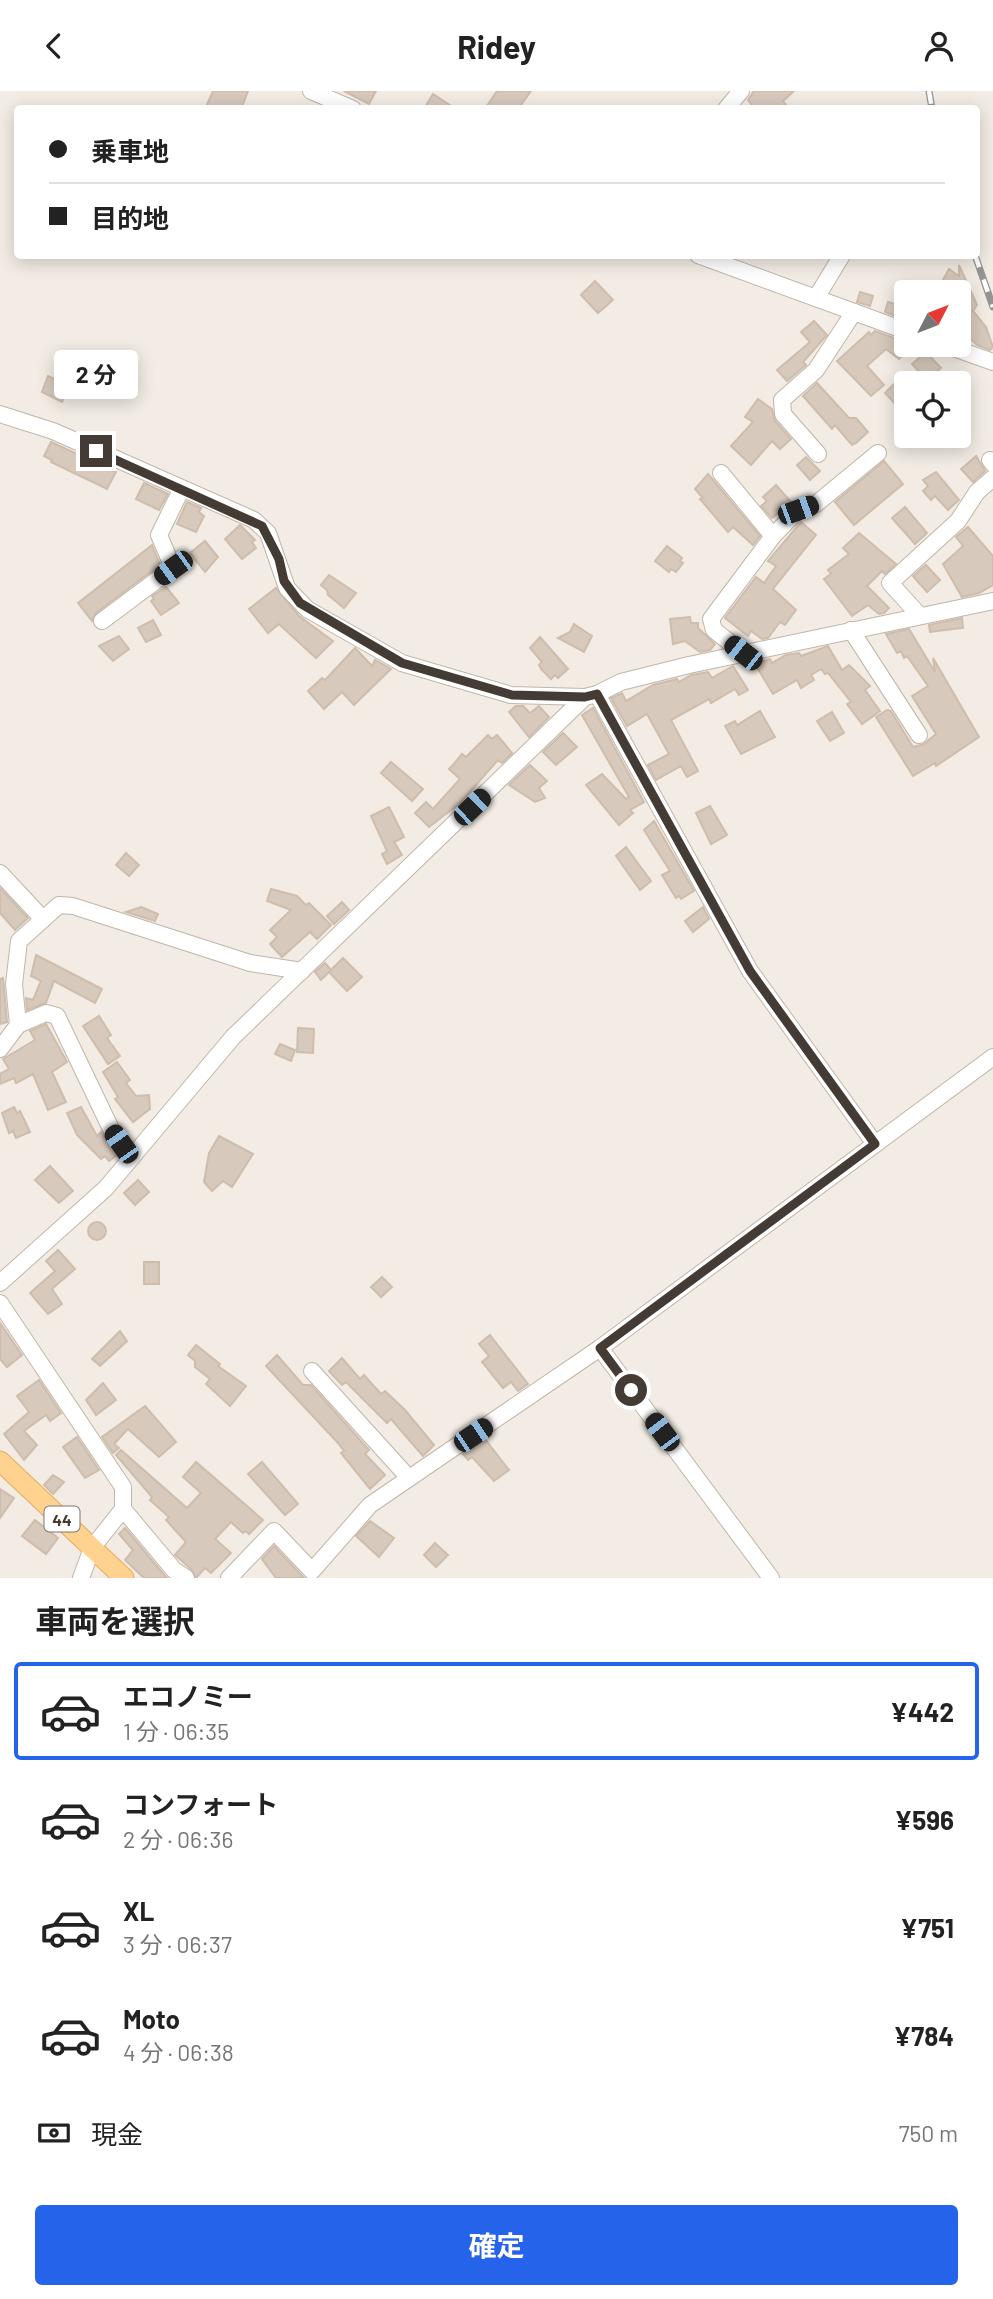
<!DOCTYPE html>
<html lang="ja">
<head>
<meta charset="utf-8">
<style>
	:root { --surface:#fff; --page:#f2f2f2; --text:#222; --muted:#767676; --line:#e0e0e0; --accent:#2563eb }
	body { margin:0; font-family:Barlow,"Noto Sans JP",sans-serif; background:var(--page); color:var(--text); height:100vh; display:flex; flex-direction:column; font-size:26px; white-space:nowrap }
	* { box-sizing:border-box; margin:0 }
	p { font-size:23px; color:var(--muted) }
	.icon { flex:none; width:38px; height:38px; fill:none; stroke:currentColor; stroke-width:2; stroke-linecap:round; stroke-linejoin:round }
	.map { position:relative; height:1487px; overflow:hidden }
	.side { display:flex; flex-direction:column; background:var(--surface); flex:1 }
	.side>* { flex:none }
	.hud { position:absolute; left:14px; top:14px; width:966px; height:154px; border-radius:7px; box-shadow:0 4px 18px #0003; display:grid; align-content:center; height:154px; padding:0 35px; background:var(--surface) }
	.needle { width:46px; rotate:48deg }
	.fabs { position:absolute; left:894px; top:189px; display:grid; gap:14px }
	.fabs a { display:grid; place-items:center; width:77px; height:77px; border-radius:7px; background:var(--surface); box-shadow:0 4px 18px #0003; font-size:35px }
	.end { position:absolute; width:32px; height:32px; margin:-16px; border:9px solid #443c34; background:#fff; box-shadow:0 0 0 4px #fff }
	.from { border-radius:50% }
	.bubble { position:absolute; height:49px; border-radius:7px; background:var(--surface); box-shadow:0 4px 18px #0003; font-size:23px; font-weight:700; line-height:49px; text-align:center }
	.car { position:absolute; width:21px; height:42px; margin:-21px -10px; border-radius:9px; box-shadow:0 0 5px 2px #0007; background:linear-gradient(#222 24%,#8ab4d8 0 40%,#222 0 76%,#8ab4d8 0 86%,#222 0) }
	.hud b { display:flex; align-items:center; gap:24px; height:66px; font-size:26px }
	.hud b+b { border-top:2px solid var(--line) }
	.hud i { width:18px; height:18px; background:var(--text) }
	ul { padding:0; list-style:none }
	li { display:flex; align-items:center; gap:21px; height:98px; margin:0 14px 10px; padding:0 21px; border:4px solid transparent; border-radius:7px }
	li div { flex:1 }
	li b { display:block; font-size:26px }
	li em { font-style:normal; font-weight:700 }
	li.active { border-color:var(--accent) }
	li>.icon { width:63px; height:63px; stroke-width:1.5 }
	h2 { padding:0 35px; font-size:32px; line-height:84px }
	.pay { display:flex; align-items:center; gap:18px; height:77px; padding:0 35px; font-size:26px }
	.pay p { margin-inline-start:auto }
	.cta { display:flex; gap:14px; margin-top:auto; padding:14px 35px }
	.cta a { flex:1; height:80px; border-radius:7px; background:var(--accent); color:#fff; font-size:28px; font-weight:700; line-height:80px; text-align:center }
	header { display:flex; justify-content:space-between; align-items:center; height:91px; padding:0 35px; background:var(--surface); font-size:32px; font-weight:700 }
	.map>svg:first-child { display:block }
	.building { fill:#d7c9bc; stroke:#cfbdac; stroke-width:2 }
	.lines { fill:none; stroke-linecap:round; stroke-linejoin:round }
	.minor-casing { stroke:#c1b5a9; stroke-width:18 }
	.major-casing { stroke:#e6ac5e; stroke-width:21 }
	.minor { stroke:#fff; stroke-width:16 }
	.major { stroke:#ffd290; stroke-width:19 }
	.rail-casing { stroke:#949494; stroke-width:7 }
	.rail { stroke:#fff; stroke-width:4.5; stroke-dasharray:13; stroke-linecap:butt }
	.route { stroke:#443c34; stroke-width:9 }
	.labels { text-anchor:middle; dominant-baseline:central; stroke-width:5; stroke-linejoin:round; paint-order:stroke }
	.shield { fill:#fff; stroke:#7c7671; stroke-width:2 }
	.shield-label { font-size:16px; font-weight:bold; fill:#443c34 }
</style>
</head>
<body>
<header><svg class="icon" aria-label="back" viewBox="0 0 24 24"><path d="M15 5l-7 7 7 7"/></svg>Ridey<svg class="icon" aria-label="person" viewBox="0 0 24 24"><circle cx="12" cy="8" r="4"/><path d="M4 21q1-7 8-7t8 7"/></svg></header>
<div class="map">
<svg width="993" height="1487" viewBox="0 0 993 1487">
	<rect width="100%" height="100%" fill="#f2ece4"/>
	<g class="building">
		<path d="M213 0H248L241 18H205Z"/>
		<path d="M344 0H376L369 13Z"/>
		<path d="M497 0H531L518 18H485Z"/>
		<path d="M754 0H794L783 10 789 18H755L748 9Z"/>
		<path d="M433 3 456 18H424Z"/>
		<path d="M959 174 977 214 973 220 986 236 993 256 990 259 977 254 965 243V237L959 231V201H950L940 194 949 178 959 185Z"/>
		<path d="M595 190 613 209 598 222 581 204Z"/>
		<path d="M860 201 873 205 870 215 857 211Z"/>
		<path d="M888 211 906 216V229L885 221Z"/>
		<path d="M814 230 827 244 803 271 806 274 787 290 777 279 810 251 801 241Z"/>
		<path d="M875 240 897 248 908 260 899 268 886 258 867 275 884 294 871 305 837 270 869 241 871 244Z"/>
		<path d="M926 261 941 277 927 289 912 273Z"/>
		<path d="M48 285 69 295 62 311 42 301Z"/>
		<path d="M897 290 906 300V310L899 317 885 302Z"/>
		<path d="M817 292 849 327H856L868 341 856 352 852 354 835 334 832 338 803 305Z"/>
		<path d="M758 308 772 318 775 330 791 348 780 358 772 350 751 374 731 355 753 331 745 326Z"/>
		<path d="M51 351 116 381 107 398 51 371 52 369 44 365Z"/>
		<path d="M976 365 985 380 973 391 961 378Z"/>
		<path d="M806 366 820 380 810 389 797 374Z"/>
		<path d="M884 370 903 393 854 434 835 411Z"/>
		<path d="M936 381 959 409 948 419 935 405 931 409 923 400 928 395 923 389Z"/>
		<path d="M708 383 760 445 753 454 733 436 728 441 700 408 703 407 695 398Z"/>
		<path d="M144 392 168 403 159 419 136 408Z"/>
		<path d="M776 394 791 411 772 427 761 415 767 410 763 406Z"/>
		<path d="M187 411 201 417 199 421 204 425 196 441 177 433Z"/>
		<path d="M905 416 927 442 915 453 892 427Z"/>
		<path d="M801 431 816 444 773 498 796 519 785 534 780 531 768 547 762 548 751 540 748 545 725 527 756 486 764 492 776 475 768 470Z"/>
		<path d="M240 434 255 449 252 451 256 457 242 468 225 448Z"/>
		<path d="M968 436 993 465V494L979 502 962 506 943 473 963 455 956 446Z"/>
		<path d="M859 442 896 473 885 483 882 480 867 495 889 517 884 522 879 523 868 514 852 525 824 488 831 483 828 479 849 463 843 457Z"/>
		<path d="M205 450 218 466 205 481 190 462Z"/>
		<path d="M152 454 160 474 96 522 92 530 78 512Z"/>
		<path d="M667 455 682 467 680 470 683 472 676 481 671 478 669 481 655 470Z"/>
		<path d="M926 474 940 489 927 501 913 485Z"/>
		<path d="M329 484 356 502 344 517 328 504 327 499 321 494Z"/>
		<path d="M166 496 179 512 161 524 151 510 154 508 152 505Z"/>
		<path d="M276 497 299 525 333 550 316 567 279 533 268 542 249 518Z"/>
		<path d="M690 526 691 532H698V537L715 553 710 559 700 561 685 550 673 553 670 528Z"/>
		<path d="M962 527 963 537 930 541 929 534Z"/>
		<path d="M153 529 161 544 146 551 138 537Z"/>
		<path d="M574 533 592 545 584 561 558 547 570 541Z"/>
		<path d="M909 538 935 581 933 567 979 646 936 675 935 672 913 685 876 626 887 619 891 620 913 656 924 653 936 643 912 605 928 595 907 565 904 567 901 560 897 562 886 543Z"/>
		<path d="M119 545 129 558 113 570 99 555Z"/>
		<path d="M540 546 568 578 558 587 555 584 551 588 541 578 539 574 542 571 530 557Z"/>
		<path d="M828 555 842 579 849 574 870 595 865 599 880 620 862 633 847 613 851 611 828 582 825 583 821 578 811 584 814 589 801 597 797 589 773 603 755 573 770 568 772 572 786 564 799 562 801 565Z"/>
		<path d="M355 557 372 575 375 569 391 578 354 614 342 601 324 618 308 600 322 587 325 589Z"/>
		<path d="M733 575 748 599 739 604 735 598 711 612 709 608 671 629 698 680 687 686 681 675 656 689 648 674 669 663 647 623 627 635 611 607 622 602 626 610 653 594 677 588 679 591 691 584 708 581 712 587Z"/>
		<path d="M516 615H523L530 622 539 615 549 626 529 646 509 621Z"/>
		<path d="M593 617 644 711 630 719 633 722 619 734 586 694 602 683 626 708 629 706 582 624Z"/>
		<path d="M760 620 775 646 741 663 725 635 735 630 737 634Z"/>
		<path d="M832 621 844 642 830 650 817 630Z"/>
		<path d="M563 642 577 656 556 674 543 661Z"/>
		<path d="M488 644 492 648 497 644 512 662 502 672 498 669 460 712 429 736 415 722 426 711 433 718 460 688 449 678 453 674 462 663 466 666Z"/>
		<path d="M391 671 423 698 412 710 381 682Z"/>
		<path d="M530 674 547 690 539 697 545 707 535 711 509 694Z"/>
		<path d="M710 715 727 744 711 753 696 722Z"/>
		<path d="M389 716 404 746 394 751 402 764 387 773 382 763 387 760 371 725Z"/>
		<path d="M654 730 694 800 681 808 679 805 676 807 662 784 670 780 644 739Z"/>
		<path d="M626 756 651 790 640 799 616 765Z"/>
		<path d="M126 762 139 774 129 785 116 774Z"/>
		<path d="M0 797 28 827 15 839 0 822Z"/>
		<path d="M271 798 297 805 306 814 309 812 331 834 317 848 310 841 282 866 270 853 277 846 270 839 291 819 267 810Z"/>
		<path d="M342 811 349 819 334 833 327 825Z"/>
		<path d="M141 816 158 823 155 830 126 821Z"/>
		<path d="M703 816 709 828 693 841 685 830Z"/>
		<path d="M36 864 102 898 95 912 54 890 46 912 27 919 26 907 33 909 41 890 31 885Z"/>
		<path d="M343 867 362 886 347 900 329 881 321 889 315 881 325 872 331 879Z"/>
		<path d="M3 887 7 931 0 933V888Z"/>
		<path d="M99 925 111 944 107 947 120 965 108 973 83 935Z"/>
		<path d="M46 933 67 971 52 981 66 1011 48 1019 33 983 16 992 14 987 0 993V983L9 978 3 968 35 949 30 940Z"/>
		<path d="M298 937 314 938 313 962 297 961Z"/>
		<path d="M280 953 295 959 291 970 275 963Z"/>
		<path d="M117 971 130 989 126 992 136 1005 149 1004 150 1018 133 1031 115 1008 118 1006 103 981Z"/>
		<path d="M14 1016 17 1022 20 1020 30 1041 16 1047 13 1040 9 1042 2 1022Z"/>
		<path d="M81 1016 97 1045 101 1041 117 1064 109 1070 105 1065 101 1068 77 1044 67 1022Z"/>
		<path d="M219 1045 253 1063 232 1096 223 1090 212 1100 204 1091 209 1062Z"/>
		<path d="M50 1075 73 1100 59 1112 35 1089Z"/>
		<path d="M138 1089 149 1101 135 1114 124 1102Z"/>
		<circle cx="97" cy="1140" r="9"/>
		<path d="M58 1159 75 1178 52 1198 62 1213 48 1223 30 1202 55 1180 46 1170Z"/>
		<rect x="144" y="1171" width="15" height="22"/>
		<path d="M382 1186 392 1196 381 1206 371 1196Z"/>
		<path d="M0 1232 22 1264 7 1276 0 1268Z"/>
		<path d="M120 1240 127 1250 100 1275 92 1268Z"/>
		<path d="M490 1244 528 1293 518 1300 511 1291 503 1297 482 1271 489 1265 479 1253Z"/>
		<path d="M196 1254 220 1273 218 1275 246 1295 230 1315 206 1293 210 1288 195 1276V1270L188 1264Z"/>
		<path d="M277 1264 303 1294H311L369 1359 365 1363 385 1384 370 1398 341 1362 344 1360 338 1352 266 1275Z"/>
		<path d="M342 1267 360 1288 364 1284 381 1303 385 1300 405 1319 434 1354 423 1365 391 1328 387 1332 346 1291 342 1294 329 1280Z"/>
		<path d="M39 1289 61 1322 50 1330 46 1324 24 1340 37 1354 24 1369 4 1343 29 1321 17 1305Z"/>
		<path d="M103 1292 116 1309 96 1324 86 1309Z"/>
		<path d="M145 1315 176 1351 159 1366 128 1338 114 1353 119 1357 113 1362 102 1346Z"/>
		<path d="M77 1346 99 1379 85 1387 63 1356Z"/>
		<path d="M485 1348 509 1379 494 1390 472 1366 468 1369 463 1363Z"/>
		<path d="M121 1359 187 1417 201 1402 183 1386 196 1371 263 1429 249 1443 246 1440 243 1442 231 1431 215 1448 231 1462 211 1482 205 1477 196 1487 192 1479 175 1464 186 1451 166 1429 169 1426 150 1409 152 1406 116 1364Z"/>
		<path d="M262 1371 298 1413 285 1424 248 1383Z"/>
		<path d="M53 1384 64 1391 53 1403 44 1394Z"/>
		<path d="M0 1398 14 1407 0 1427Z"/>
		<path d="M35 1429 58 1447 46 1463 22 1445Z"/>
		<path d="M370 1430 394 1447 379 1466 356 1445Z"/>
		<path d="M125 1437 166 1486 167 1487H144L125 1469 133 1459 119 1443Z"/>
		<path d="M435 1452 448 1464 436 1476 424 1464Z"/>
		<path d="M274 1455 304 1487H276L262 1468Z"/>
	</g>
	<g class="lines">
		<defs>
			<g id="minor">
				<path d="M311 0 353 18"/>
				<path d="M726 18 741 0"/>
				<path d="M698 164 906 240"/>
				<path d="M816 207 842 164"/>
				<path d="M945 254 993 271"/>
				<path d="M0 323 53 340 254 429 268 442 287 497 307 518 402 572 511 604 585 606"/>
				<path d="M818 363 783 323 782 309 816 279 854 221"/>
				<path d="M990 369 993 373"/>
				<path d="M721 382 773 445 711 528 714 539 743 562"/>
				<path d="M773 445 798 419 816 413 878 362"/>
				<path d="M920 525 890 492 958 430 977 401 993 387"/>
				<path d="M102 530 173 477 159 444 181 399"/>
				<path d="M851 539 919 644"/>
				<path d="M597 603 750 880 875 1053"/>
				<path d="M0 782 42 827"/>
				<path d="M18 934 46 922 57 925 112 1040 131 1066"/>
				<path d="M0 958 18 934 14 893 19 850 59 814 73 815 250 872 302 880"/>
				<path d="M0 1192 106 1097 233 946 585 606 597 603 621 591 689 574 993 510"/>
				<path d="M0 1212 123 1396V1418L174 1479 186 1487"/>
				<path d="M600 1257 771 1487"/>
				<path d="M312 1280 409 1387"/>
				<path d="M81 1487 92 1457 123 1418"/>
				<path d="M229 1487 274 1440 312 1480 370 1414 600 1257 993 966"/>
			</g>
			<path id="major" d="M0 1370 124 1487"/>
		</defs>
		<use href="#minor" class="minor-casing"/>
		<use href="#major" class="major-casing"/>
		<use href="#minor" class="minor"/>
		<use href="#major" class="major"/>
		<defs>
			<g id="rail">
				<path d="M929 0 932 18"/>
				<path d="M975 164 993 216"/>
			</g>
		</defs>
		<use href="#rail" class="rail-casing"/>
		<use href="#rail" class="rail"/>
	</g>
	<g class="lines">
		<path class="route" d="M96 360 262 435 279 468 284 490 300 512 402 572 512 604 585 606 597 603 750 880 875 1053 600 1257 631 1299"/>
	</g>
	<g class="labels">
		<rect class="shield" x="44.5" y="1415.5" width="35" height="25" rx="5"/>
		<g class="shield-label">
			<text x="62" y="1428">44</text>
		</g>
	</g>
</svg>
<div class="fabs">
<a><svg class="needle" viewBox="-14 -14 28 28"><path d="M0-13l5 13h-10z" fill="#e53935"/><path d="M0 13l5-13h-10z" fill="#767676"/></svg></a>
<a><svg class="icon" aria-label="locate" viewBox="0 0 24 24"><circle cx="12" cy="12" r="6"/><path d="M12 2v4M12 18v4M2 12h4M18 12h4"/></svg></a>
</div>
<i class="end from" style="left:631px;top:1299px"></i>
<i class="end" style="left:96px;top:360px"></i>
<div class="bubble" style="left:54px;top:259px;width:84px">2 分</div>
<i class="car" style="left:798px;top:419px;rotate:70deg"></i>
<i class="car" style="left:173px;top:477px;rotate:234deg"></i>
<i class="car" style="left:743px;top:562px;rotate:308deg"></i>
<i class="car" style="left:472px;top:716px;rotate:46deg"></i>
<i class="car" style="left:121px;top:1053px;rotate:325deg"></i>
<i class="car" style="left:662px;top:1341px;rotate:323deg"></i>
<i class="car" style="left:473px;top:1344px;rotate:56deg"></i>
<div class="hud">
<b><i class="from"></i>乗車地</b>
<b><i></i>目的地</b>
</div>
</div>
<section class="side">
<h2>車両を選択</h2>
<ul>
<li class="active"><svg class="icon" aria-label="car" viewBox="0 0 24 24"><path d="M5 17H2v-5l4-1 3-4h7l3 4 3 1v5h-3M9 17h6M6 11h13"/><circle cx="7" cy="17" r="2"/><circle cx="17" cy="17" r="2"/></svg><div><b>エコノミー</b><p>1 分 · 06:35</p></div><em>¥442</em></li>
<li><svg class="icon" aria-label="car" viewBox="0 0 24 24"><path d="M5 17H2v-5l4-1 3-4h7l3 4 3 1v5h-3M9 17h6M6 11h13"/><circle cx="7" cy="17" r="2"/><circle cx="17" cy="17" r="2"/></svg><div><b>コンフォート</b><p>2 分 · 06:36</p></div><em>¥596</em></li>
<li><svg class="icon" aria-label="car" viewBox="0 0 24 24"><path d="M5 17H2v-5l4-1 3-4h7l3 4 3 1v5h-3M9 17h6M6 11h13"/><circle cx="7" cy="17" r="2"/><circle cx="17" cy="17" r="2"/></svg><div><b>XL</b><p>3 分 · 06:37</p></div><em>¥751</em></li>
<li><svg class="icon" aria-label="car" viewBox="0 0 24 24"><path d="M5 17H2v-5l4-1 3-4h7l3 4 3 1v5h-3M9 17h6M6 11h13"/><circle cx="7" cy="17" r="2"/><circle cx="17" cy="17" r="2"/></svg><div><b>Moto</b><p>4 分 · 06:38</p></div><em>¥784</em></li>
</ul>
<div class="pay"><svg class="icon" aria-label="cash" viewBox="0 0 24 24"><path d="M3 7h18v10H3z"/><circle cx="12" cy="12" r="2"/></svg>現金<p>750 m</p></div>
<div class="cta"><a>確定</a></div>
</section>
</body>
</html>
